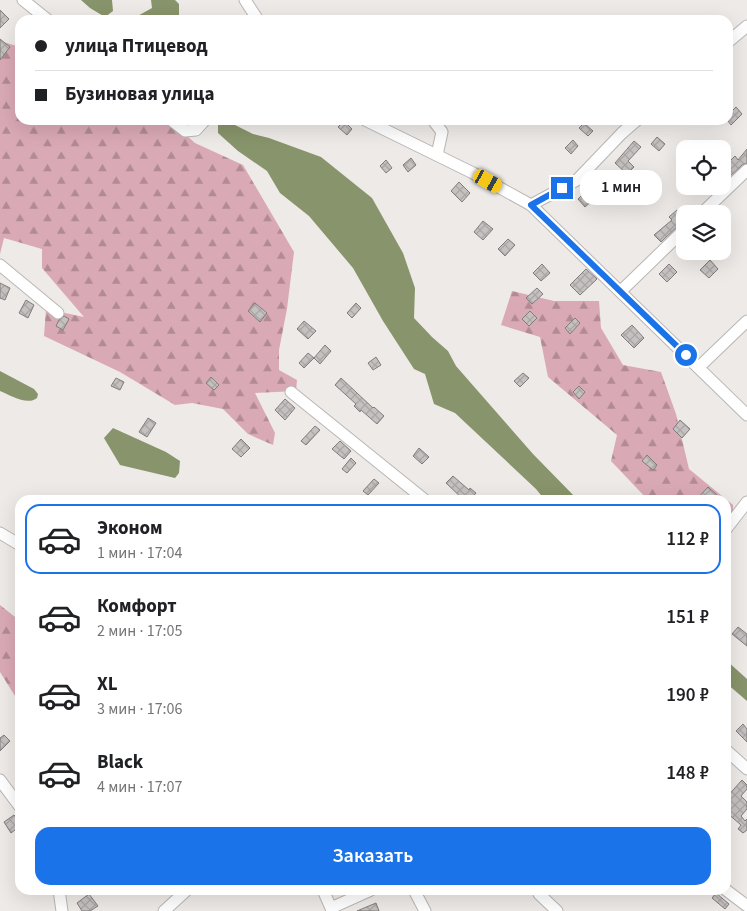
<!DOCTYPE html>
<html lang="ru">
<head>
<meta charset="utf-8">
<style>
	:root { --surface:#fff; --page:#f6f6f6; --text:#202124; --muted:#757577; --line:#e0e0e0; --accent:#1a73e8 }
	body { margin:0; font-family:"Source Sans 3",sans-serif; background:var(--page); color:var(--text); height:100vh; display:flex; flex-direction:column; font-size:19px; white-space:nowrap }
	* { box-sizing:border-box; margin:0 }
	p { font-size:16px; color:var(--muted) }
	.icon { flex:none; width:28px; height:28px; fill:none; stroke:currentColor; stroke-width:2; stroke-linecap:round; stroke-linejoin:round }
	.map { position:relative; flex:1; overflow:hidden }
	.panel { position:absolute; left:15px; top:495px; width:716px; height:400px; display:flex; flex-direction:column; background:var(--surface); border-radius:15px; box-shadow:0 5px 20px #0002 }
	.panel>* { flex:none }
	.top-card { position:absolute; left:15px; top:15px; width:718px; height:110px; border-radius:15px; box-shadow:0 5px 20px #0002; display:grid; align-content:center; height:110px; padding:0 20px; background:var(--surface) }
	.buttons { position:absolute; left:676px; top:140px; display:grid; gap:10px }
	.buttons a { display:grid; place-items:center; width:55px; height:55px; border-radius:10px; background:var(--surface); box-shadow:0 5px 20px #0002; font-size:25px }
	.end { position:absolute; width:22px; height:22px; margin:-11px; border:6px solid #1a73e8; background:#fff; box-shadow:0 0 0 2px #fff }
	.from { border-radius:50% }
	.bubble { position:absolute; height:35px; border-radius:15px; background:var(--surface); box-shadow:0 5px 20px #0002; font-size:16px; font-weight:600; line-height:35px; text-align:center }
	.car { position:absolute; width:15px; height:30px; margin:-15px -8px; border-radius:6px; box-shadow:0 0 4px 1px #0007; background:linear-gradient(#f5c518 24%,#345 0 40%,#f5c518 0 76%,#345 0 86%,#f5c518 0) }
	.top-card b { display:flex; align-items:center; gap:18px; height:48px; font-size:19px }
	.top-card b+b { border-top:1px solid var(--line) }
	.top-card i { width:12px; height:12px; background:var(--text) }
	ul { padding:9px 0 0; list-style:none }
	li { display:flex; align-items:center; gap:15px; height:70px; margin:0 10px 8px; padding:0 10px; border:2px solid transparent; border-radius:15px }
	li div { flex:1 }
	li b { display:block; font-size:19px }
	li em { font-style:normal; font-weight:600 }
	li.selected { border-color:var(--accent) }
	li>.icon { width:45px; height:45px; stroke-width:1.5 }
	.cta { display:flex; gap:10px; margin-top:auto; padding:10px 20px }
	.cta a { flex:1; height:58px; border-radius:15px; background:var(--accent); color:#fff; font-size:20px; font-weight:600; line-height:58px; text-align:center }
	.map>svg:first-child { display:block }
	.forest { fill:url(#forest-firs) }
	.water { fill:#88946b }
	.building { fill:url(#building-cross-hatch); stroke:#817d7c }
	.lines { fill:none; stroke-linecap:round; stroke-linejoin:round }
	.minor-casing { stroke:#bab6b4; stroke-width:13 }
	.minor { stroke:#fff; stroke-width:11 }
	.route { stroke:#1a73e8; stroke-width:6 }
</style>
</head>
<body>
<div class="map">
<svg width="747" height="911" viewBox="0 0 747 911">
	<defs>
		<pattern id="forest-firs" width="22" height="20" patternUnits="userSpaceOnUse" patternTransform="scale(1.25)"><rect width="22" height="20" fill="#daa9b6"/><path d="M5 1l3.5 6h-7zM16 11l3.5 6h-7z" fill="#b18a94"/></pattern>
		<pattern id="building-cross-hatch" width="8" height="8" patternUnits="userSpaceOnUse" patternTransform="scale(1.25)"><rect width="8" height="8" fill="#c5c1c0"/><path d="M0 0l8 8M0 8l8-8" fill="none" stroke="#aaa6a5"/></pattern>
	</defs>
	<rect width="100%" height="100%" fill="#eeeae7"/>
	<g class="forest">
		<path d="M0 41 20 47V120H169L195 143 243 165 294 252 287 309 279 350V370L297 380 296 391 255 393 275 433 273 445 248 434 223 409 192 403 175 405 120 372 44 336 46 309 84 317 42 268V249L4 238 0 254Z"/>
		<path d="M512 291 554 301H599L601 328 623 365 661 372 676 414 689 469 733 505V514L726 521V500H648L611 461 617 435 548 377 540 337 501 325Z"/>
		<path d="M0 605 20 621V704L0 672Z"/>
	</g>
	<g class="water">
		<path d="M81 0H112L113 11 105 17 90 8Z"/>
		<path d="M151 0H175L179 4V20H126L134 18 152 8Z"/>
		<path d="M222 120H225L253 134 269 138 321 157 372 198 403 253 415 288 414 318 432 337 448 351 456 366 533 454 578 500H545L536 489 455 413 434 404 425 374 414 369 383 321 353 268 309 216 280 193 267 171 238 151 218 133V122Z"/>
		<path d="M0 371 34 389 38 394 37 398C27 406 10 395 0 391Z"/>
		<path d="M113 428 166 452 180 461 179 473 175 478 120 465 104 438Z"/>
		<path d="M726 660 747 679V701L726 683Z"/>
	</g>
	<g class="building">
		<path d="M0 10 9 19 0 28Z"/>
		<path d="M0 39 10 47 0 60Z"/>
		<path d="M736 107 742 114 731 125 728 121V115Z"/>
		<path d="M344 121 352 129 347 135 338 127Z"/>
		<path d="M584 123 593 131 588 136 579 128Z"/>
		<path d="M657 137 665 144 659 151 651 144Z"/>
		<path d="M573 140 578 146 571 154 565 148Z"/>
		<path d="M634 141 641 147 628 161 634 167 627 174 615 163Z"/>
		<path d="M747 149V163L742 165 726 180 722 176V169L735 156 738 160Z"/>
		<path d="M411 158 416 165 408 172 403 165Z"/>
		<path d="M386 160 392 168 386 173 380 166Z"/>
		<path d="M459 182 470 193 462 202 451 191Z"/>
		<path d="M694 186H712L703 195Z"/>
		<path d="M585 192 593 200 585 207 578 199Z"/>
		<path d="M677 210 685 219V222L680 224 661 242 654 235 672 220 669 217Z"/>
		<path d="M483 221 493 229 483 240 474 232Z"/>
		<path d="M508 239 515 245 505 256 498 249Z"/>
		<path d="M710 260 718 269 709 278 700 270Z"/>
		<path d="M542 264 550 273 541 281 533 273Z"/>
		<path d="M669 264 677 272 667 282 659 274Z"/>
		<path d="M586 269 597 279 580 295 570 285Z"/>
		<path d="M0 283 10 288 5 300 0 298Z"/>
		<path d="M537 288 543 294 532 304 526 298Z"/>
		<path d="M26 300 34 305 28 318 19 313Z"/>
		<path d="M255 303 267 313 260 322 248 311Z"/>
		<path d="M356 303 361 308 352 318 347 313Z"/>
		<path d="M530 311 537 318 529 326 522 319Z"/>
		<path d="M64 316 69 319 63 330 56 326 59 320Z"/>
		<path d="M575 318 580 323 570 334 565 328Z"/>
		<path d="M304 321 316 331 308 339 297 329Z"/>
		<path d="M632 325 644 338 634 348 621 335Z"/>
		<path d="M325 345 331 351 320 364 314 358Z"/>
		<path d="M308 353 314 358 304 368 299 363Z"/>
		<path d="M376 357 381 365 373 370 368 363Z"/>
		<path d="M523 373 529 378 520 387 514 381Z"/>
		<path d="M211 377 219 385 214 390 206 383Z"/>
		<path d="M116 378 124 382 120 390 111 386Z"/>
		<path d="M341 378 373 408 374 407 384 416 377 424 361 410 360 412 354 406 356 404 335 385Z"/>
		<path d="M579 386 585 392 579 399 573 392Z"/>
		<path d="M285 399 295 408 285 420 275 410Z"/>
		<path d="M148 418 156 423 147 437 139 432Z"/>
		<path d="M680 420 690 429 682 438 673 429Z"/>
		<path d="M315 426 320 430 306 445 301 441Z"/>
		<path d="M241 439 250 448 241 457 232 449Z"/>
		<path d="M340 441 351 451 344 459 332 449Z"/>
		<path d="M419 448 429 457 422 464 413 456Z"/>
		<path d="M647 455 657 465 653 470 642 461Z"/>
		<path d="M351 458 356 463 347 473 342 469Z"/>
		<path d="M453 476 469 490 470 488 476 493 470 500H464L446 483Z"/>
		<path d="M374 479 379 483 368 495 363 491Z"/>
		<path d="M708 487 718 496 715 500H696Z"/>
		<path d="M738 627 747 634V646L732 634Z"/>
		<path d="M743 724 747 729V742L736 731Z"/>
		<path d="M4 735 10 741 0 751V738Z"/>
		<path d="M742 780 747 785V789L741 796 747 802V809L741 816 745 821 747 819V830L743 833 738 829 741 825 726 812V798Z"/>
		<path d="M14 815 20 823V826L11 833 4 822Z"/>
		<path d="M716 893 729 904 725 909 712 898Z"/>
		<path d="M89 894 98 906 90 911H82L77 903Z"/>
		<path d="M376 903 379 911H357Z"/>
	</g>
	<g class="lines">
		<defs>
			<g id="minor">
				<path d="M23 0 48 20"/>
				<path d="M245 0 258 20"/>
				<path d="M728 42 747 26"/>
				<path d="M171 120 185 131 196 130 205 120"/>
				<path d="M365 120 473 173 531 205 747 415"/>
				<path d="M433 120 442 132 437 155"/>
				<path d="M531 205 577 180 622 133 637 120"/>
				<path d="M701 214 747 170"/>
				<path d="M0 265 58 313"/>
				<path d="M621 291 685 229"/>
				<path d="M699 367 747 321"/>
				<path d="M291 392 425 500"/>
				<path d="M726 529 747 502"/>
				<path d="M0 533 20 545"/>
				<path d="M726 750 747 769"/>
				<path d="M0 780 20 807"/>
				<path d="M59 890 62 911"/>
				<path d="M323 890 331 908 371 890"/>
				<path d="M414 890 425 911"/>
				<path d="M726 890 747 906"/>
				<path d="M539 894 557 911"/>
				<path d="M164 911 187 890"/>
			</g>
		</defs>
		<use href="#minor" class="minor-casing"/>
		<use href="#minor" class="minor"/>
	</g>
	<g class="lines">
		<path class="route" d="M562 188 531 205 686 355"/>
	</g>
</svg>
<div class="buttons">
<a><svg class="icon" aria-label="locate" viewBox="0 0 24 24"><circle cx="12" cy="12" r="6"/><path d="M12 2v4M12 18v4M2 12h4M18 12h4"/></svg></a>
<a><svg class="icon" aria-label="layers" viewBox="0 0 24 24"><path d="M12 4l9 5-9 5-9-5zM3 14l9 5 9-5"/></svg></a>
</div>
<i class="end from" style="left:686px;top:355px"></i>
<i class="end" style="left:562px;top:188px"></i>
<div class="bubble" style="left:580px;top:170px;width:82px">1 мин</div>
<i class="car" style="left:488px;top:181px;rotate:119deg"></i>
<div class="top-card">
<b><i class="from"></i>улица Птицевод</b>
<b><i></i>Бузиновая улица</b>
</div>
<section class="panel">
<ul>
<li class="selected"><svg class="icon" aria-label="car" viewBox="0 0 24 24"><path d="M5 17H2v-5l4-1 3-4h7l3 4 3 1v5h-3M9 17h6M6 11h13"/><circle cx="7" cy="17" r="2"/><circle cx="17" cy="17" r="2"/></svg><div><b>Эконом</b><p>1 мин · 17:04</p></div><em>112 ₽</em></li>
<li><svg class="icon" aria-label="car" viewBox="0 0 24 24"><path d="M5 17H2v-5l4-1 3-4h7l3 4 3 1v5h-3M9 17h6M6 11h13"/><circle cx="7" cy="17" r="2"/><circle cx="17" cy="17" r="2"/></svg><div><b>Комфорт</b><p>2 мин · 17:05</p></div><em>151 ₽</em></li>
<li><svg class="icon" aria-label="car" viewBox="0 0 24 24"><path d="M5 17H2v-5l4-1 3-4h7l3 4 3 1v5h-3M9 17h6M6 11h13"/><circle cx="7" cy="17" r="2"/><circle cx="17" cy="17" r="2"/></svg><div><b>XL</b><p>3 мин · 17:06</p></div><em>190 ₽</em></li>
<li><svg class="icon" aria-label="car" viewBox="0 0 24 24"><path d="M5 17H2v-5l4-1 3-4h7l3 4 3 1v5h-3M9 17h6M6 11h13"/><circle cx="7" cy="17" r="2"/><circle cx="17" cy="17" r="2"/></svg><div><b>Black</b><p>4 мин · 17:07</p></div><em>148 ₽</em></li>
</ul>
<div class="cta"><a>Заказать</a></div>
</section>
</div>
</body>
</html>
